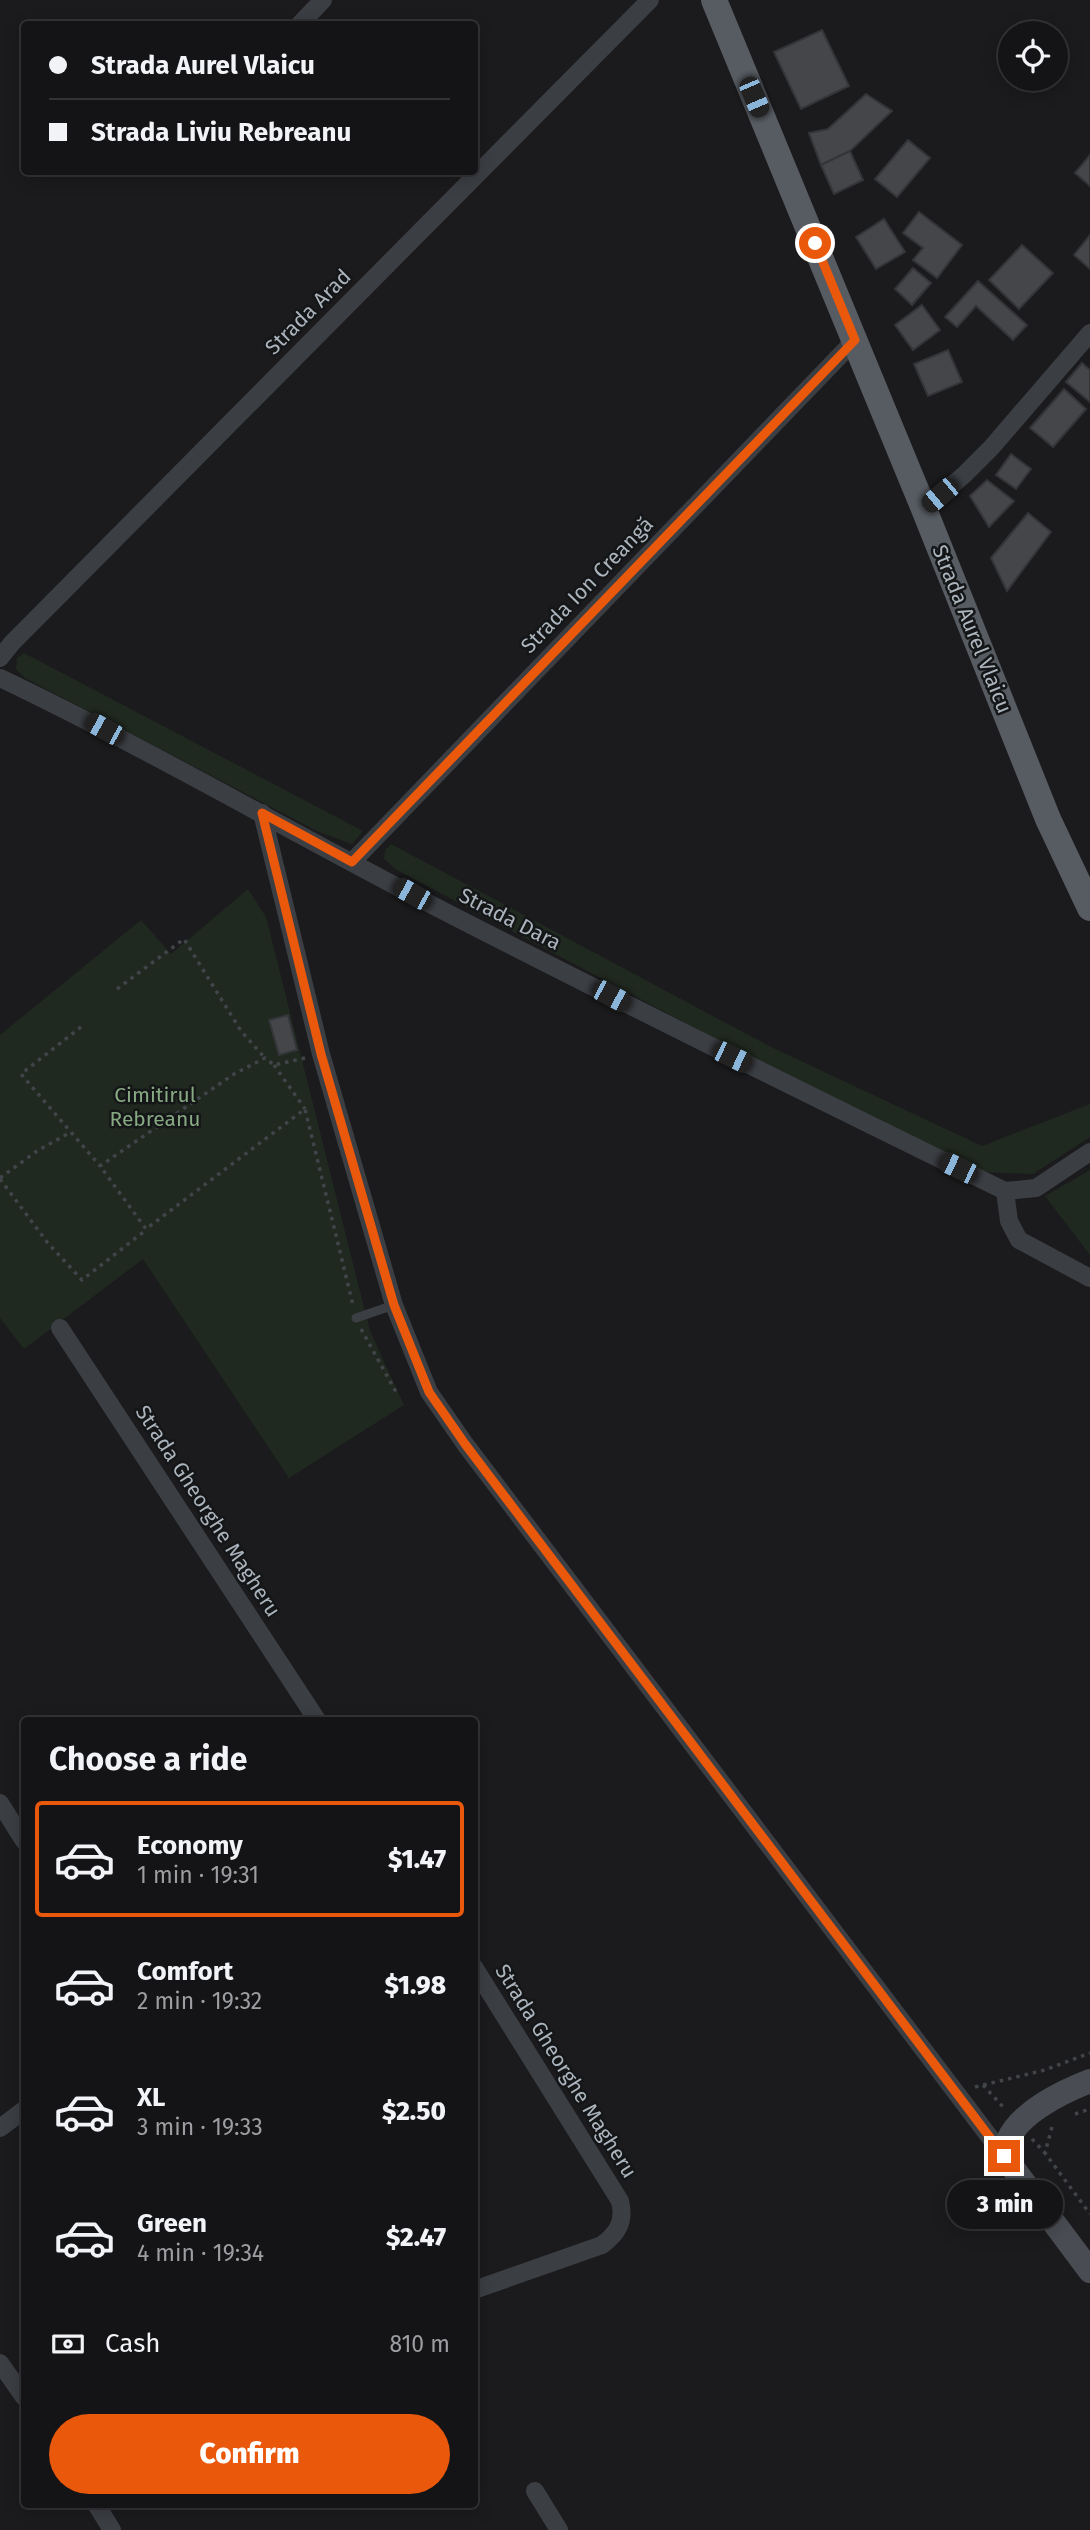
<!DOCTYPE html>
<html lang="en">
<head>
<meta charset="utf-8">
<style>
	:root { --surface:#141416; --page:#1d1d1f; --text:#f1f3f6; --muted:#9d9ea1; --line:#333335; --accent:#ea580c }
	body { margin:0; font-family:"Fira Sans",sans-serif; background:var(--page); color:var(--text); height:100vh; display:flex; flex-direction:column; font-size:26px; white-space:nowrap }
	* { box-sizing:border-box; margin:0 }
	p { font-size:23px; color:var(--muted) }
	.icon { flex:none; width:38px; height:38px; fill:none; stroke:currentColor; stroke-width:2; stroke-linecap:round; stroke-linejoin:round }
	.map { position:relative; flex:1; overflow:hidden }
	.sheet { position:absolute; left:21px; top:1717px; width:457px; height:791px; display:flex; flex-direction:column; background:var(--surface); border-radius:7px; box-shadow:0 4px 18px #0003,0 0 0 2px var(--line) }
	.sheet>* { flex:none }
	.guide { position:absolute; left:21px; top:21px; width:457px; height:154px; border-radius:7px; box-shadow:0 4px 18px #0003,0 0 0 2px var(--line); display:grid; align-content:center; height:154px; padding:0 28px; background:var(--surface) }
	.tools { position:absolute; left:998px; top:21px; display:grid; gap:14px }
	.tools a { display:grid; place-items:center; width:70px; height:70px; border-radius:50%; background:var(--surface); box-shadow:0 4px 18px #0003,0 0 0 2px var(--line); font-size:35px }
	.end { position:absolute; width:32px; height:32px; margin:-16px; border:9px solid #ea580c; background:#fff; box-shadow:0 0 0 4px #fff }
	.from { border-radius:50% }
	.bubble { position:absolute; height:49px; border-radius:24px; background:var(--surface); box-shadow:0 4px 18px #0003,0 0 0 2px var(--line); font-size:23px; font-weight:800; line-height:49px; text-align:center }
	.car { position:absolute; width:21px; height:42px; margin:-21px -10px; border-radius:9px; box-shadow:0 0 5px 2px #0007; background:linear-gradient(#222 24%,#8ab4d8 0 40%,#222 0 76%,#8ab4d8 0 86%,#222 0) }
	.guide b { display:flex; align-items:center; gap:24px; height:66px; font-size:26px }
	.guide b+b { border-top:2px solid var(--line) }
	.guide i { width:18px; height:18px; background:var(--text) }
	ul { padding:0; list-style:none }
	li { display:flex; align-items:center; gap:21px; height:116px; margin:0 14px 10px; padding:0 14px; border:4px solid transparent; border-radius:7px }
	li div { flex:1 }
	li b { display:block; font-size:26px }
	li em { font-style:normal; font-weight:800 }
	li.current { border-color:var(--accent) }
	li>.icon { width:63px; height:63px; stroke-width:1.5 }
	h2 { padding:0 28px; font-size:32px; line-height:84px }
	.pay { display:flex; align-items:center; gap:18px; height:77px; padding:0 28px; font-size:26px }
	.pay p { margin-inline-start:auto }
	.cta { display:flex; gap:14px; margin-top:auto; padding:14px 28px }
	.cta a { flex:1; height:80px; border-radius:42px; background:var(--accent); color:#fff; font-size:28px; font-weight:800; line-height:80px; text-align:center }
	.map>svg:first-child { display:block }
	.green { fill:#202920 }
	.building { fill:#44464a; stroke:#343539; stroke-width:2 }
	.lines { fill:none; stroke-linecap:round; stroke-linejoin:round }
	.path { stroke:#41454a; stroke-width:3.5; stroke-dasharray:3.5 5; stroke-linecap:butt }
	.lane { stroke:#3b3e43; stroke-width:9 }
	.street { stroke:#3b3e43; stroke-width:18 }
	.secondary { stroke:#494d53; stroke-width:24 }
	.primary { stroke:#575b62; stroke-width:26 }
	.route { stroke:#ea580c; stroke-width:9 }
	.labels { text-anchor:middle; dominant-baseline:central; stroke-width:5; stroke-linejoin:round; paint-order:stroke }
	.street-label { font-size:21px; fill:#acb5bd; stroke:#151618 }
	.park-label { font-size:21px; fill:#87a982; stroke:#151618 }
</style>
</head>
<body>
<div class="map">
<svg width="1090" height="2530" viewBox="0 0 1090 2530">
	<rect width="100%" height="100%" fill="#1b1b1d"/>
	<g class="green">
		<path d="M24 653 363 831 352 844 319 832 25 678 16 669 17 658Z"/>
		<path d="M391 844 769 1046 982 1146 1090 1104V1137L1033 1174 981 1172 740 1052 397 870 384 859 385 850Z"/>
		<path d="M248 889 266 917 370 1331 404 1405 289 1478 143 1259 24 1349 0 1318V1035L141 920 171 954Z"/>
		<path d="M1090 1170V1255L1045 1196Z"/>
	</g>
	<g class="building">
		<path d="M822 30 849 86 801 109 774 52Z"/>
		<path d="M866 94 892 111 850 151 821 165 809 133 828 129Z"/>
		<path d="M908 140 930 158 897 197 875 179Z"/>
		<path d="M850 151 863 180 834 194 821 165Z"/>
		<path d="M1090 155V186L1075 173Z"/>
		<path d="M919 212 962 245 937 278 913 260 923 248 903 233Z"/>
		<path d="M884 219 905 252 876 269 856 237Z"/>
		<path d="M1090 235V269L1074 255Z"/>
		<path d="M1022 245 1053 273 1019 309 989 280Z"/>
		<path d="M913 268 931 283 912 305 895 289Z"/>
		<path d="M978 281 1027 325 1013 340 976 306 957 327 945 317Z"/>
		<path d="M922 305 940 330 913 350 895 325Z"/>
		<path d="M948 350 962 382 928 396 914 364Z"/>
		<path d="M1082 363 1090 370V402L1066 382Z"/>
		<path d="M1064 389 1086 409 1053 447 1030 428Z"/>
		<path d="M1011 454 1031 469 1016 489 996 475Z"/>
		<path d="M987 480 1014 501 989 527 970 496Z"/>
		<path d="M1028 513 1051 532 1007 591 991 558Z"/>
		<path d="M288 1015 297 1050 279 1055 269 1020Z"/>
	</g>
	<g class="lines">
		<g class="path">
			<path d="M117 989 184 939 241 1031 265 1058"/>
			<path d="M81 1027 21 1074 100 1166"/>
			<path d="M305 1058 274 1065 265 1058 234 1074 100 1166 146 1229 305 1109 353 1305"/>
			<path d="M274 1065 305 1109"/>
			<path d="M0 1178 37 1151 69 1133"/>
			<path d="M0 1179 47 1242 82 1280 146 1230"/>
			<path d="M361 1329 396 1392"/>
			<path d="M983 2085 1004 2108"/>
			<path d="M975 2087 1045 2070 1090 2053"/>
			<path d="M1075 2114 1090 2109"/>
			<path d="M1052 2127 1045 2153 1090 2214"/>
			<path d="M1032 2139 1045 2153"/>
		</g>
		<path class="lane" d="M356 1318 394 1305"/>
		<g class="street">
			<path d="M300 24 323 0"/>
			<path d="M924 509 964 475 991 448 1090 333"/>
			<path d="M0 658 12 643 650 0"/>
			<path d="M0 678C147 748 287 830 432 905 622 1003 813 1097 1005 1191L1009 1221 1019 1240 1090 1278"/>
			<path d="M262 813 321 1054 394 1305 429 1392 465 1444 1004 2156"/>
			<path d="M352 862 855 340"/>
			<path d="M1005 1191 1036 1188 1090 1152"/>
			<path d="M60 1328 317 1720"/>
			<path d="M0 1803 24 1841"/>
			<path d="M474 1967 620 2201C625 2221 618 2233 602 2245L474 2290"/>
			<path d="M0 2128 24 2110"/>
			<path d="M0 2363 24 2397"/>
			<path d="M535 2491 559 2530"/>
			<path d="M96 2504 112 2530"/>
		</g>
		<path class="secondary" d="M1090 2081C1064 2091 1020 2112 1008 2140 1006 2145 1005 2151 1004 2156L1090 2271"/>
		<path class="primary" d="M714 0 924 509 1048 819 1090 908"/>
	</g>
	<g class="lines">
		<path class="route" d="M815 243 855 340 352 862 262 813 321 1054 394 1305 429 1392 465 1444 1004 2156"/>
	</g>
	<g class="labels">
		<g class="street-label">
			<text transform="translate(308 312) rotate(-45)">Strada Arad</text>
			<text transform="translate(587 585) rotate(-46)">Strada Ion Creangă</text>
			<text transform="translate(972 629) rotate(68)">Strada Aurel Vlaicu</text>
			<text transform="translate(510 919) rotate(27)">Strada Dara</text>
			<text transform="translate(208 1511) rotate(57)">Strada Gheorghe Magheru</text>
			<text transform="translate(566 2071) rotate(58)">Strada Gheorghe Magheru</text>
		</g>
		<g class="park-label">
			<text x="155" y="1095">Cimitirul<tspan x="155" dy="24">Rebreanu</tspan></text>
		</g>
	</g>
</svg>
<div class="tools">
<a><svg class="icon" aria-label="locate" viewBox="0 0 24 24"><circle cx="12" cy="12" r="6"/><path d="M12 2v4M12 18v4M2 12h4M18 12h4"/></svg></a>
</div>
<i class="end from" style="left:815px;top:243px"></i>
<i class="end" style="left:1004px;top:2156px"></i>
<div class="bubble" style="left:947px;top:2180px;width:116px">3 min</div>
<i class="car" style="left:754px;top:97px;rotate:157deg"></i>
<i class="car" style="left:940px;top:495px;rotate:230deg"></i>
<i class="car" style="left:104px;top:729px;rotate:299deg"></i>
<i class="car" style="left:412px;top:894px;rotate:299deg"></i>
<i class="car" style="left:611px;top:996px;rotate:118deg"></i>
<i class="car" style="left:732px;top:1057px;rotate:116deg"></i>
<i class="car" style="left:958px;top:1168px;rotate:296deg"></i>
<div class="guide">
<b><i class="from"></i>Strada Aurel Vlaicu</b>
<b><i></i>Strada Liviu Rebreanu</b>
</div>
<section class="sheet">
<h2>Choose a ride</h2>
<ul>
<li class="current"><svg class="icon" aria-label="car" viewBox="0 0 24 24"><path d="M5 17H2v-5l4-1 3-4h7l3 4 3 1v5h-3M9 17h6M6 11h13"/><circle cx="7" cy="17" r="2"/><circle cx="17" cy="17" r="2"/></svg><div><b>Economy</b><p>1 min · 19:31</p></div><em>$1.47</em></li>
<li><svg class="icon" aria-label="car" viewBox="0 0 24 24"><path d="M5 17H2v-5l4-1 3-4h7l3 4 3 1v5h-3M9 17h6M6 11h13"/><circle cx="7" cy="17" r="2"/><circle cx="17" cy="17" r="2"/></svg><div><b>Comfort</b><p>2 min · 19:32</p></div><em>$1.98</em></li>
<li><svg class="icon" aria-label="car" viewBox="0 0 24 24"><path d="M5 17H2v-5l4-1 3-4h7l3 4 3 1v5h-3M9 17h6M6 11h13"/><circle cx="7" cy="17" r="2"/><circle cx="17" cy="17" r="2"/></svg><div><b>XL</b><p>3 min · 19:33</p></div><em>$2.50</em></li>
<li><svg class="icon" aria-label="car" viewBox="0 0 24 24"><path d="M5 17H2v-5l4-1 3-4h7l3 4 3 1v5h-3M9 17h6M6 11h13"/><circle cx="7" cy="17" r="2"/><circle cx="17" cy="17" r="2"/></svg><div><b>Green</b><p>4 min · 19:34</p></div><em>$2.47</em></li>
</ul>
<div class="pay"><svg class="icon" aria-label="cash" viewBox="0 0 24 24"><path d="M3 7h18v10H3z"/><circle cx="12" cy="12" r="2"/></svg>Cash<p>810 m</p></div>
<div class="cta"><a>Confirm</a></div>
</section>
</div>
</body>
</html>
